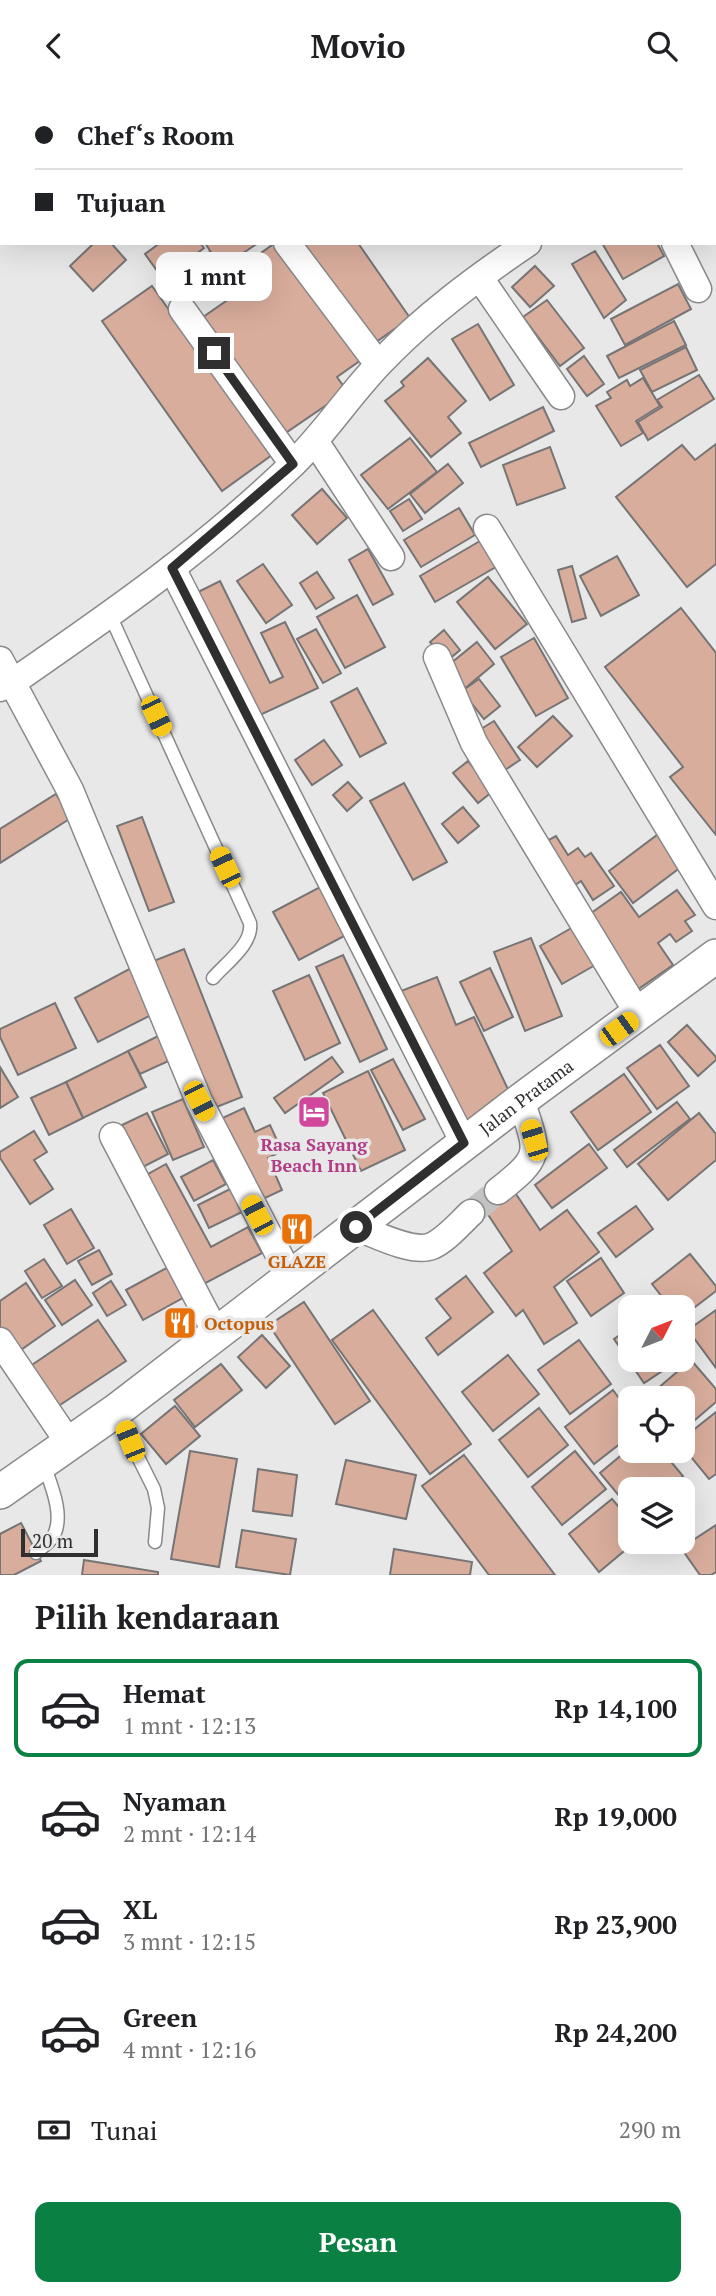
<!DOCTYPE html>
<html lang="id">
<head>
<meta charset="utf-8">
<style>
	:root { --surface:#fff; --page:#f6f6f6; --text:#202124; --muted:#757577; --line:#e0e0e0; --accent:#0b8043 }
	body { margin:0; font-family:"PT Serif",serif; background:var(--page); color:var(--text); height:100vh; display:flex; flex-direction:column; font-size:26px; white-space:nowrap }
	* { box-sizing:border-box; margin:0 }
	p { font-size:23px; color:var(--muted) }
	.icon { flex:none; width:38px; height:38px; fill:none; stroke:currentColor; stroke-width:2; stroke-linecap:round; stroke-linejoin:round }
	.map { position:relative; height:1484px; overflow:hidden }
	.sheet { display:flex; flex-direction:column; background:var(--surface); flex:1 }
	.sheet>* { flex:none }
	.banner { position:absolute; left:0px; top:0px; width:718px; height:154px; box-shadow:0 7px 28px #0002; display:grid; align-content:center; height:154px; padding:0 35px; background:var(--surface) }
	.needle { width:46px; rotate:48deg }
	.fabs { position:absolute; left:618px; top:1204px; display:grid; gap:14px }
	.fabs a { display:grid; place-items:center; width:77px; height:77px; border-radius:14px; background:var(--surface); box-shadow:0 7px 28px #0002; font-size:35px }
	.scale { position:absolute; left:21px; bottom:18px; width:77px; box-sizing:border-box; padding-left:7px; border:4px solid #2f2f30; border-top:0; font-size:19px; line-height:24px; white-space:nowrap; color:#2f2f30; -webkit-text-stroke:5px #e8e8e9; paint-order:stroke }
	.end { position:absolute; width:32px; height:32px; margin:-16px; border:9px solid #2f2f30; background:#fff; box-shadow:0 0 0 4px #fff }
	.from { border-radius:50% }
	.bubble { position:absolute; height:49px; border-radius:14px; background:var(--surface); box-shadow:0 7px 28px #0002; font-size:23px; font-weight:700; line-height:49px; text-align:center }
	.car { position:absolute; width:21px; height:42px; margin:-21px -10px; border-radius:9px; box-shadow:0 0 5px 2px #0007; background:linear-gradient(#f5c518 24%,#345 0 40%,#f5c518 0 76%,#345 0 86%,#f5c518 0) }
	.banner b { display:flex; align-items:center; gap:24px; height:66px; font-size:26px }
	.banner b+b { border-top:2px solid var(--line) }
	.banner i { width:18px; height:18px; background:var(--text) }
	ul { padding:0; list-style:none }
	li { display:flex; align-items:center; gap:21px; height:98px; margin:0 14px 10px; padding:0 21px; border:4px solid transparent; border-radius:14px }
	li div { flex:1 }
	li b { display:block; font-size:26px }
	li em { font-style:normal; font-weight:700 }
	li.selected { border-color:var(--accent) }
	li>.icon { width:63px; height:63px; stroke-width:1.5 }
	h2 { padding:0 35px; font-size:32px; line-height:84px }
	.pay { display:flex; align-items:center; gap:18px; height:77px; padding:0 35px; font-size:26px }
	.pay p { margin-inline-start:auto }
	.button { display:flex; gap:14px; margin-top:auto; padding:14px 35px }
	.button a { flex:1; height:80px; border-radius:14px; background:var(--accent); color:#fff; font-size:28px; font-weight:700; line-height:80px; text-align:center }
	header { display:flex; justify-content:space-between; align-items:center; height:91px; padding:0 35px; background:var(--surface); font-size:32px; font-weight:700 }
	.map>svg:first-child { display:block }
	.building { fill:#d9ad9c; stroke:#767474; stroke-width:2 }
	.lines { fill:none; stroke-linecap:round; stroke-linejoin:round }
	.minor-tunnel { stroke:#c3c3c4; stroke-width:26; stroke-dasharray:26 13; stroke-linecap:butt }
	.service-casing { stroke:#89898b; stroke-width:15 }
	.minor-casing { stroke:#89898b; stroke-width:29 }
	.tertiary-casing { stroke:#89898b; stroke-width:36 }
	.service { stroke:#fff; stroke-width:12 }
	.minor { stroke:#fff; stroke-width:26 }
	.tertiary { stroke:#fff; stroke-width:33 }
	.route { stroke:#2f2f30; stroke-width:9 }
	.labels { text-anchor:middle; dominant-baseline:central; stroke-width:7; stroke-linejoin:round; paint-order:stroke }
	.street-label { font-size:18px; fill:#2f2f30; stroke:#e8e8e9 }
	.hotel-label { font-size:18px; font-weight:bold; fill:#b23c85; stroke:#e8e8e9 }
	.food-label { font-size:18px; font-weight:bold; fill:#c56008; stroke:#e8e8e9 }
</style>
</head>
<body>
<header><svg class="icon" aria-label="back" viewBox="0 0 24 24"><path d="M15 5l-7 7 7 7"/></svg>Movio<svg class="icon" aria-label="search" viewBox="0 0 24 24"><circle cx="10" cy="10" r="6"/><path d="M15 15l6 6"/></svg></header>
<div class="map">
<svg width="716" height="1484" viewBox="0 0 716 1484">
	<rect width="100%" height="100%" fill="#e8e8e9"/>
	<g class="building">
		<path d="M94 152H111L126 169 93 200 70 175Z"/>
		<path d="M160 152H200L204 157 163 188 145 163Z"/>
		<path d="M205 152H258L221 177Z"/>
		<path d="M275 152 361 269 337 286 347 300 284 343 203 226 245 197 234 181Z"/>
		<path d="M296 152H358L410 227 369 256Z"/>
		<path d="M602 152H657L664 165 623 188Z"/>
		<path d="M595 160 626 209 604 227 572 173Z"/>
		<path d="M210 161 221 177 175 209 164 194Z"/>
		<path d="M535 175 554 195 530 216 512 196Z"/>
		<path d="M678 193 691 218 625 254 611 228Z"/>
		<path d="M152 195 272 364 222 400 102 230Z"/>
		<path d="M547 209 584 257 560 275 523 226Z"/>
		<path d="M674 230 686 254 619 287 607 265Z"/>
		<path d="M478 233 514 294 490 309 452 248Z"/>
		<path d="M686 256 697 279 652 301 640 279Z"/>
		<path d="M584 265 604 293 587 305 567 278Z"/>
		<path d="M428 267 466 310 448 326 461 342 431 366 385 310 404 295 401 291Z"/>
		<path d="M699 284 714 308 648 349 638 331 662 316 657 309Z"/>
		<path d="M643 287 660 315 636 330 643 342 621 355 596 315 611 307 607 301 627 289 630 295Z"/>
		<path d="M543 316 554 340 481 376 469 352Z"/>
		<path d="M410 347 437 381 388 418 361 384Z"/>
		<path d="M716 353V473L687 496 616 406 682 354 695 369Z"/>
		<path d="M550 356 565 397 517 414 503 374Z"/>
		<path d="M448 373 463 392 425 422 410 403Z"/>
		<path d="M322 398 347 427 317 453 292 424Z"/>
		<path d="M409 408 422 428 403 440 390 420Z"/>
		<path d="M459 417 475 444 421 476 404 449Z"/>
		<path d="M480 450 496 476 435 511 420 485Z"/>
		<path d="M368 458 393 503 373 514 349 469Z"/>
		<path d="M617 465 639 504 601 525 580 485Z"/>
		<path d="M263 473 292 514 266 532 237 490Z"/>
		<path d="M572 475 586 527 572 531 558 479Z"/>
		<path d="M317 481 334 507 316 518 300 492Z"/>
		<path d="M488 486 527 533 495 558 457 511Z"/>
		<path d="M220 490 270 592 283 586 261 542 285 531 318 597 260 624 198 501Z"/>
		<path d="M357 504 385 556 345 577 317 526Z"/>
		<path d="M681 517 716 562V744L670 686 683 676 605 576Z"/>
		<path d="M316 538 341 582 323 592 297 548Z"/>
		<path d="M444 539 460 559 447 570 430 551Z"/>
		<path d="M534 547 568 607 536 625 501 566Z"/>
		<path d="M477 551 494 573 463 599 445 577Z"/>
		<path d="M479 588 500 615 484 628 462 600Z"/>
		<path d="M357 597 386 652 360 666 331 611Z"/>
		<path d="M553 625 572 645 537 676 518 656Z"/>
		<path d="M494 630 520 669 502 681 476 641Z"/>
		<path d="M324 649 342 674 312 694 295 669Z"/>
		<path d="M468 670 493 700 478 712 453 682Z"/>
		<path d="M348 691 362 707 347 720 333 704Z"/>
		<path d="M404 692 447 771 413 789 370 710Z"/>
		<path d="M56 703 71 727 0 772V738Z"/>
		<path d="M463 716 479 735 458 752 442 733Z"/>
		<path d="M142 726 174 811 149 820 117 735Z"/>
		<path d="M657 744 681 776 633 812 609 780Z"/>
		<path d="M556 745 568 764 578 757 585 766 591 762 614 795 593 809 581 790 571 797 545 751Z"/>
		<path d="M320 796 346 844 299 869 273 821Z"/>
		<path d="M677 799 695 824 685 830 692 840 676 851 670 843 658 852 673 874 634 901 587 825 621 801 639 826Z"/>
		<path d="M575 835 597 873 562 893 540 855Z"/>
		<path d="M531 847 562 925 525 940 494 861Z"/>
		<path d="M184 858 242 1006 209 1019 151 871Z"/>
		<path d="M343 864 387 958 360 971 316 876Z"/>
		<path d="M133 876 157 921 98 951 75 907Z"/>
		<path d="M490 877 513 926 484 940 460 891Z"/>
		<path d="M309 884 340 952 305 969 273 900Z"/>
		<path d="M437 886 456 934 474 926 513 1009 458 1035 401 900Z"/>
		<path d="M55 912 76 957 18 984 0 946V938Z"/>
		<path d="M687 934 716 966V969L698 985 668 951Z"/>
		<path d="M162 943 175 967 140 983 128 960Z"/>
		<path d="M660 954 689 995 657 1018 627 977Z"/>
		<path d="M128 960 146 996 83 1027 66 991Z"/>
		<path d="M332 966 343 981 285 1022 274 1007Z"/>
		<path d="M393 968 425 1028 403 1039 371 979Z"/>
		<path d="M0 976 18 1006 0 1017Z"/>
		<path d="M368 980 405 1059 361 1080 323 1002Z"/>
		<path d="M624 983 651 1021 598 1059 571 1021Z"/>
		<path d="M66 991 83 1027 49 1044 31 1007Z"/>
		<path d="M183 1008 204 1056 173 1069 152 1021Z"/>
		<path d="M677 1011 690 1028 627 1076 614 1059Z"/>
		<path d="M244 1017 255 1041 270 1034 282 1060 268 1067 282 1099 252 1113 214 1031Z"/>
		<path d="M147 1022 168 1063 143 1076 122 1034Z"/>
		<path d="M699 1022 716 1043V1069L668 1109 638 1073Z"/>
		<path d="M34 1040 47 1061 34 1069 53 1098 30 1113 0 1067V1061Z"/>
		<path d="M589 1053 607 1077 552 1117 535 1094Z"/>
		<path d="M213 1069 226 1093 194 1110 181 1086Z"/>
		<path d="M166 1073 211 1156 248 1136 262 1162 200 1195 141 1087Z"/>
		<path d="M230 1098 242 1121 209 1137 198 1114Z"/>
		<path d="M514 1100 540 1139 567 1119 599 1161 554 1196 577 1232 544 1253 523 1219 516 1225 484 1182 512 1160 485 1119Z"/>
		<path d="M636 1115 653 1138 616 1166 598 1142Z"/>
		<path d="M71 1118 94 1157 67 1173 44 1134Z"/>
		<path d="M99 1159 112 1183 92 1194 78 1170Z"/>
		<path d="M690 1163 716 1195V1200L682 1226V1216H670L652 1193Z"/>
		<path d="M601 1167 624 1202 591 1225 567 1190Z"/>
		<path d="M44 1168 62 1195 42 1207 25 1180Z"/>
		<path d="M172 1174 188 1204 143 1229 126 1199Z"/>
		<path d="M466 1185 493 1221 438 1264 426 1247 451 1227 436 1208Z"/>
		<path d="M75 1189 92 1214 62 1234 45 1209Z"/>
		<path d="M111 1190 126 1214 107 1225 93 1202Z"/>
		<path d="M26 1192 55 1235 15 1263 0 1241V1210Z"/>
		<path d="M304 1211 370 1310 335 1333 269 1234Z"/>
		<path d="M373 1219 471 1353 430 1383 332 1249Z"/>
		<path d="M716 1219V1277L688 1239Z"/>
		<path d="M98 1229 126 1270 57 1316 29 1276Z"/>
		<path d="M630 1237V1269H679L644 1292 614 1248Z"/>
		<path d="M262 1244 290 1275 266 1297 238 1266Z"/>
		<path d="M579 1249 611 1293 570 1323 538 1279Z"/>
		<path d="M508 1264 539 1303 493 1340 462 1301Z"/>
		<path d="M691 1269 716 1298V1311L682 1340V1307H653L650 1304Z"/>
		<path d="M221 1273 242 1299 195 1336 174 1309Z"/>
		<path d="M613 1299 630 1322V1345L594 1373 565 1336Z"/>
		<path d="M175 1315 200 1345 166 1373 141 1343Z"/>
		<path d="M539 1317 568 1354 528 1386 499 1349Z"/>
		<path d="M716 1321V1383L709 1388 682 1355V1348Z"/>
		<path d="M630 1357V1360H662L683 1385 667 1398H630V1418L600 1382Z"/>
		<path d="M190 1360 237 1368 219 1476 171 1468Z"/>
		<path d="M575 1360 606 1398 562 1434 532 1396Z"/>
		<path d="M464 1364 555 1484H489L422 1395Z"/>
		<path d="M346 1369 416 1384 406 1428 336 1413Z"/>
		<path d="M258 1378 297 1384 292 1425 253 1420Z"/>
		<path d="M612 1408 630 1429V1451H635L599 1481 569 1443Z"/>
		<path d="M21 1432 41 1470 14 1484H0V1443Z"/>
		<path d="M716 1434V1481L711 1484H700L681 1457Z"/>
		<path d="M242 1439 296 1448 290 1484 236 1476Z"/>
		<path d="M394 1458 472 1471 470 1484H390Z"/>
		<path d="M84 1469 158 1481V1484H82Z"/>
	</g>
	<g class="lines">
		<path class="minor-tunnel" d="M471 1122 498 1100"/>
		<defs>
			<g id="service">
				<path d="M110 524 250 832C253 853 226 872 213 887"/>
				<path d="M117 1320 130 1350 154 1398 158 1417 155 1451"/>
				<path d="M36 1462C41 1457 49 1452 53 1446 65 1425 51 1394 44 1374"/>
			</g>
			<g id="minor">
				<path d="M422 0 424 2"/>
				<path d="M682 0 684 2"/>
				<path d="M127 2 129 0"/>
				<path d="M716 42V43"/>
				<path d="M287 152 378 273"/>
				<path d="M675 152 698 198"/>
				<path d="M480 187 561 305"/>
				<path d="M182 218 293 373"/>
				<path d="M315 350 391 466"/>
				<path d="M487 437 716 815"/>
				<path d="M172 477 464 1052"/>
				<path d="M437 566 474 652 639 924"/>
				<path d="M0 569 70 699 199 1010 291 1187"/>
				<path d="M0 597 13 591C110 524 208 456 293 373 325 342 349 304 380 272 423 226 476 187 528 152"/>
				<path d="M113 1045 217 1244"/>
				<path d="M498 1100C544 1064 538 1062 521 1009"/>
				<path d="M356 1136C375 1143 413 1163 432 1155 447 1148 459 1133 471 1122"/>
				<path d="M0 1250 69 1352"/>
			</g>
			<g id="tertiary">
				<path id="s1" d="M0 1401 117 1319 521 1009 716 865"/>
			</g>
		</defs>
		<use href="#service" class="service-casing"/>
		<use href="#minor" class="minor-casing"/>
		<use href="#tertiary" class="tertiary-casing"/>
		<use href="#service" class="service"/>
		<use href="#minor" class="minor"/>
		<use href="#tertiary" class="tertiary"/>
	</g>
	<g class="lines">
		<path class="route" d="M214 262 293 373 172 477 464 1052 356 1136"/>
	</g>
	<defs>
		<symbol id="hotel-square" viewBox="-11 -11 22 22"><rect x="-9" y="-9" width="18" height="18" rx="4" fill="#d1479c" stroke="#e8e8e9"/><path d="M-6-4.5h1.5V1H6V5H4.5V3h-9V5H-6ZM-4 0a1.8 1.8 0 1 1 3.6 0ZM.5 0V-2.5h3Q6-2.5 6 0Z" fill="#fff"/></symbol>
		<symbol id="restaurant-square" viewBox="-11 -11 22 22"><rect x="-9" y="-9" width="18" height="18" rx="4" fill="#e8710a" stroke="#e8e8e9"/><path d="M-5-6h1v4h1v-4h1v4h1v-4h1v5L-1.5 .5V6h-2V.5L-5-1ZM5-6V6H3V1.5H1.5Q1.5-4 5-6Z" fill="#fff"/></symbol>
	</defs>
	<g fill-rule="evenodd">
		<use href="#hotel-square" x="295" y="1002" width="38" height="38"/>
		<use href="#restaurant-square" x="278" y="1119" width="38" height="38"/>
		<use href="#restaurant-square" x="161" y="1213" width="38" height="38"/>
	</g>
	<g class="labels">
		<g class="street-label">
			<text stroke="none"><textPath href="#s1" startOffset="658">Jalan Pratama</textPath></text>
		</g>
		<g class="hotel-label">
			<text x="314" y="1053">Rasa Sayang<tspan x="314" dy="21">Beach Inn</tspan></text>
		</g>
		<g class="food-label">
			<text x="297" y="1170">GLAZE</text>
			<text x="204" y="1232" text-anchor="start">Octopus</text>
		</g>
	</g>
</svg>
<div class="fabs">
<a><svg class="needle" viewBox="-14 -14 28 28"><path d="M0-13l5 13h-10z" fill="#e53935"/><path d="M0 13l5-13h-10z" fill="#757577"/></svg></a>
<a><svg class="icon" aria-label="locate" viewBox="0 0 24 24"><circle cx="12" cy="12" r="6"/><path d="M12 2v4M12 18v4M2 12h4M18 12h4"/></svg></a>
<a><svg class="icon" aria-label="layers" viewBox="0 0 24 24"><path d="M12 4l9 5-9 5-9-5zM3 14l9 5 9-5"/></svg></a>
</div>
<div class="scale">20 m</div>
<i class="end from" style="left:356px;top:1136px"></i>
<i class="end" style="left:214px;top:262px"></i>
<div class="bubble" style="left:156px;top:161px;width:116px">1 mnt</div>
<i class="car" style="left:156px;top:625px;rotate:155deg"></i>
<i class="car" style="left:225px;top:776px;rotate:335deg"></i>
<i class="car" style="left:619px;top:938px;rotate:54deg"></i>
<i class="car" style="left:199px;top:1010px;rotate:153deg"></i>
<i class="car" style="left:534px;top:1049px;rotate:343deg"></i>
<i class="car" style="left:257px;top:1124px;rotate:332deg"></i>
<i class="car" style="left:130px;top:1350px;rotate:338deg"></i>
<div class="banner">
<b><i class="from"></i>Chef‘s Room</b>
<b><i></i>Tujuan</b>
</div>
</div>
<section class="sheet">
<h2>Pilih kendaraan</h2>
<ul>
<li class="selected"><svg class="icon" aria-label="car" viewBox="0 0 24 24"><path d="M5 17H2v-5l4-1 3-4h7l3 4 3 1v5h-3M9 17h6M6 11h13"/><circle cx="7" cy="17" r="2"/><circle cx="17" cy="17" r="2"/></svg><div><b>Hemat</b><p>1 mnt · 12:13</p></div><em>Rp 14,100</em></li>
<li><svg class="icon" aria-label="car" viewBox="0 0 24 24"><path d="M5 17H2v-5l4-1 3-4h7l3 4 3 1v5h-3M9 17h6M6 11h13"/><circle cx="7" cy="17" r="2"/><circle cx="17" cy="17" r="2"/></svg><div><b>Nyaman</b><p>2 mnt · 12:14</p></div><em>Rp 19,000</em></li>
<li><svg class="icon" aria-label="car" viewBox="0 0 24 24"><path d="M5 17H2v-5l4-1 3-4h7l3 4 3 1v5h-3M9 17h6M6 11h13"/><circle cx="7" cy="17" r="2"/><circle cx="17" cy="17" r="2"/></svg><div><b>XL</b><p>3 mnt · 12:15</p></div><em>Rp 23,900</em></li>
<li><svg class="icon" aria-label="car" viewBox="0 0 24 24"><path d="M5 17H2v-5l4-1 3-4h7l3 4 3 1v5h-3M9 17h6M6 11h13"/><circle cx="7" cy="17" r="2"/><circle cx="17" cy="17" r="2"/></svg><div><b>Green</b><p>4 mnt · 12:16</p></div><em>Rp 24,200</em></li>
</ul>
<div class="pay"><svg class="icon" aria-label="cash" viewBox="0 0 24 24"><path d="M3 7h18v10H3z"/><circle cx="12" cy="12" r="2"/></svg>Tunai<p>290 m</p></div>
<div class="button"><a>Pesan</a></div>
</section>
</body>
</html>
